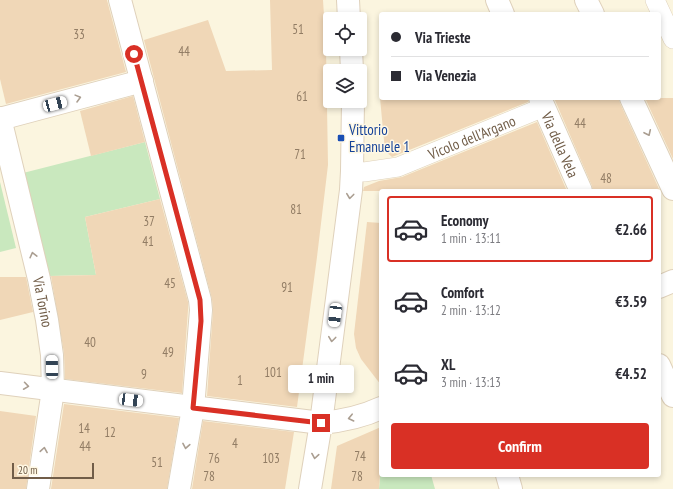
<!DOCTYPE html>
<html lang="en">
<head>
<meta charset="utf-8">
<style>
	:root { --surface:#fff; --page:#f7f7f7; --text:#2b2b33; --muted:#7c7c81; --line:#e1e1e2; --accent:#d93025 }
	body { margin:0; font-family:"PT Sans Narrow",sans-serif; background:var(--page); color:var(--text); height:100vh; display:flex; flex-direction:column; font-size:15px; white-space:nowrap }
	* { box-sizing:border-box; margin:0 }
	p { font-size:13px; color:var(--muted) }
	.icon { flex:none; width:22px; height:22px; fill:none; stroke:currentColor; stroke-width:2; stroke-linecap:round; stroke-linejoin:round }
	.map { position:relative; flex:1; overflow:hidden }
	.panel { position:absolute; left:379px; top:189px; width:282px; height:288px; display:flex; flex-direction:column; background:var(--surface); border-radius:4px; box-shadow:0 2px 6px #0003 }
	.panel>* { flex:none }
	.guide { position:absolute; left:379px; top:12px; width:282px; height:88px; border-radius:4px; box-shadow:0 2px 6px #0003; display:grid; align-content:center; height:88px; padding:0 12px; background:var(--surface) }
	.tools { position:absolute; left:323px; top:12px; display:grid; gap:8px }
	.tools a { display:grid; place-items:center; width:44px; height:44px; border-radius:4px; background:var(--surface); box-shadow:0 2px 6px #0003; font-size:20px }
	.scale { position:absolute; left:12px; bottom:10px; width:82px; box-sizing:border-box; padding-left:4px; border:2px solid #715d48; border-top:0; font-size:11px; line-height:14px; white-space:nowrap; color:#715d48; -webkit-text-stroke:3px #fff8e4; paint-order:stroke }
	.end { position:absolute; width:18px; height:18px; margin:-9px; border:5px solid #d93025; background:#fff; box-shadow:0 0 0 2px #fff }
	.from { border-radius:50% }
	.bubble { position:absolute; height:28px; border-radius:4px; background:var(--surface); box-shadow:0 2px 6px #0003; font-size:13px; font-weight:700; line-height:28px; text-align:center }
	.car { position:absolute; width:12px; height:24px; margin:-12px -6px; border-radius:5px; box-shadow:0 0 3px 1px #0007; background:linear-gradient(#fff 24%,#345 0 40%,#fff 0 76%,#345 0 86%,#fff 0) }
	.guide b { display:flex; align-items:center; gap:14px; height:38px; font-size:15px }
	.guide b+b { border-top:1px solid var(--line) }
	.guide i { width:10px; height:10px; background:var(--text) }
	ul { padding:7px 0 0; list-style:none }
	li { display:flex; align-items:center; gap:12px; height:66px; margin:0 8px 6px; padding:0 4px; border:2px solid transparent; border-radius:4px }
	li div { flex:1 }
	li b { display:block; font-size:15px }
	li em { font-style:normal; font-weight:700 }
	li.active { border-color:var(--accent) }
	li>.icon { width:36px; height:36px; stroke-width:1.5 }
	.primary-button { display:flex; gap:8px; margin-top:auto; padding:8px 12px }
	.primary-button a { flex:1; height:46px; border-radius:4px; background:var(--accent); color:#fff; font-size:16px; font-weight:700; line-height:46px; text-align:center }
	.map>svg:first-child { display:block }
	.green { fill:#c9e8be }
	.building { fill:#f0d7b7 }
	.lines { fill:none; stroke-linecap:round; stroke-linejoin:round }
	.pedestrian-casing { stroke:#dfd1bb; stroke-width:20 }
	.minor-casing { stroke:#dfd1bb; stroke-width:24 }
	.tertiary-casing { stroke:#dfd1bb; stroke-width:24 }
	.pedestrian { stroke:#fff; stroke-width:19 }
	.minor { stroke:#fff; stroke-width:22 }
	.tertiary { stroke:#fff; stroke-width:22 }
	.oneway { stroke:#aa9e91 }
	.route { stroke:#d93025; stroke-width:5 }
	.transit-dot { fill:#1a4fb4; stroke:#fff8e4; stroke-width:1.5 }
	.labels { text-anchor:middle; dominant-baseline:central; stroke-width:3; stroke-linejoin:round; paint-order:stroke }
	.number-label { font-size:13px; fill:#917c64 }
	.transit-label { font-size:15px; fill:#164399; stroke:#fff8e4; text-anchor:start }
	.street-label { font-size:15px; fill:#715d48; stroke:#fff8e4 }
</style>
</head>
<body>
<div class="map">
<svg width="673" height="489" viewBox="0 0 673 489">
	<rect width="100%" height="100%" fill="#fbf5df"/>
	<g class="green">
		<path d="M145 142 160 199 85 217 96 275 49 276 23 173Z"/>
		<path d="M0 182 16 248 0 252Z"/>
		<path d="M381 464V475H431L435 489H379Z"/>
	</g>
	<g class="building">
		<path d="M0 0H107L126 72 6 104 0 79Z"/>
		<path d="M270 0H323L326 48 328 165 317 257 297 407 207 396 213 311 212 299 144 40 208 20 226 71 272 70Z"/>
		<path d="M133 96 145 142 91 156 80 111Z"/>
		<path d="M380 98H528V102L392 157 385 151Z"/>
		<path d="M554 98H619L620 103 660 191H593L592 186Z"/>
		<path d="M645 98H673V159Z"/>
		<path d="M537 122 567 191H363L364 187 379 181 402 177Z"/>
		<path d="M160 199 188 302V310L182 393 65 379 64 353 51 276 96 275 85 217Z"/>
		<path d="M367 222 381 223V385L361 359 356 348 354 334Z"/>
		<path d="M0 277H26L33 312 0 320Z"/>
		<path d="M64 404 179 418 167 489H51Z"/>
		<path d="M0 411 36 416 26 489H0Z"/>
		<path d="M203 421 294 432 285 489H192Z"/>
		<path d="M381 427V461L379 489H331L337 446Z"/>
	</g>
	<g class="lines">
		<defs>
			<g id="pedestrian">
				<path d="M655 0 673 39"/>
				<path id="s1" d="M352 171 364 172 398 167 544 107"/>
			</g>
			<g id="minor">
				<path d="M120 0 200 300 201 310 193 408 179 489"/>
				<path d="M497 0 503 14"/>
				<path d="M586 0 593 14"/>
				<path id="s2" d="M540 98 581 191"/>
				<path d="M631 98 673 189"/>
				<path id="s3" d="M0 118 39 279 47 320 52 355 53 390 38 489"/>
				<path d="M0 119 142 81"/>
				<path d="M659 365 673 396"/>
				<path d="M0 383 321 423"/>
				<path d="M507 475 511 489"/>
			</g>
			<g id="tertiary">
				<path d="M348 0 349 19"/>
				<path d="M351 49 352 71"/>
				<path d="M659 287 673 281"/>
				<path d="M321 423C342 421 362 417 381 408"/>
				<path d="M310 489 321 423 351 190 352 171 353 101"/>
			</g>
		</defs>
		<use href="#pedestrian" class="pedestrian-casing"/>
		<use href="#minor" class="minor-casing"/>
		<use href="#tertiary" class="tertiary-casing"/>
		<use href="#pedestrian" class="pedestrian"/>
		<use href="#minor" class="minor"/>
		<use href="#tertiary" class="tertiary"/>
	</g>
	<defs><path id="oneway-chevron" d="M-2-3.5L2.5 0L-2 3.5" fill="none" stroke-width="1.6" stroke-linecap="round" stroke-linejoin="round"/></defs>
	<g class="oneway">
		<use href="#oneway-chevron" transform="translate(78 98) rotate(-15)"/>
		<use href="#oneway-chevron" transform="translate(648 133) rotate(65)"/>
		<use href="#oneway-chevron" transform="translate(350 196) rotate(97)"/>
		<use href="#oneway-chevron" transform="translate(33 255) rotate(-104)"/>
		<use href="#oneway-chevron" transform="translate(332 339) rotate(97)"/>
		<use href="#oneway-chevron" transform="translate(26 386) rotate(8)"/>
		<use href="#oneway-chevron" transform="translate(351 418) rotate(167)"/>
		<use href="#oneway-chevron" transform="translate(186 446) rotate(100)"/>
		<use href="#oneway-chevron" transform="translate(44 450) rotate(-81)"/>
		<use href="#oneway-chevron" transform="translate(315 456) rotate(99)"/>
	</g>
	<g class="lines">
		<path class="route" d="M134 54 200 300 201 321 193 408 321 423"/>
	</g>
	<rect class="transit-dot" x="337" y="134" width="8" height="8" rx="2"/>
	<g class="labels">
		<g class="number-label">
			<text x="298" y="29">51</text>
			<text x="79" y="34">33</text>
			<text x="184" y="51">44</text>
			<text x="302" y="96">61</text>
			<text x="580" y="123">44</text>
			<text x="300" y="154">71</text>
			<text x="606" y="178">48</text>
			<text x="296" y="209">81</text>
			<text x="149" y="221">37</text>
			<text x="148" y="241">41</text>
			<text x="170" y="283">45</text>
			<text x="287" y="287">91</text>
			<text x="90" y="342">40</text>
			<text x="168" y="352">49</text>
			<text x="273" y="372">101</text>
			<text x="144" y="374">9</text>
			<text x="240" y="380">1</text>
			<text x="84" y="428">14</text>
			<text x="110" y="432">12</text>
			<text x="235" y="443">4</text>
			<text x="85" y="446">44</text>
			<text x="360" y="456">74</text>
			<text x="214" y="458">76</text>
			<text x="271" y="458">103</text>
			<text x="157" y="462">51</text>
			<text x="209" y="476">78</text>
			<text x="357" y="476">78</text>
		</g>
		<g class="transit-label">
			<text x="349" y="129">Vittorio<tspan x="349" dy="17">Emanuele 1</tspan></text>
		</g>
		<g class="street-label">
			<text stroke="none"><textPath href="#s1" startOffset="126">Vicolo dell'Argano</textPath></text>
			<text stroke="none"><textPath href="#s2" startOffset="51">Via della Vela</textPath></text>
			<text stroke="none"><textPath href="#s3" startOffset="189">Via Torino</textPath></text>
		</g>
	</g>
</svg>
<div class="tools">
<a><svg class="icon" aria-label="locate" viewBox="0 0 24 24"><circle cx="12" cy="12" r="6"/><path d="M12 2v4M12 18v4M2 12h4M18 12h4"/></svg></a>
<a><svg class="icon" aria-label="layers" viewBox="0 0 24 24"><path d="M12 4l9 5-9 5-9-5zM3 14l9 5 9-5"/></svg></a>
</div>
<div class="scale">20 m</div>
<i class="end from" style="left:134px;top:54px"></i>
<i class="end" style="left:321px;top:423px"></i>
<div class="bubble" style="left:288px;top:365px;width:66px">1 min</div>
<i class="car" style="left:55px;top:104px;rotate:75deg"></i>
<i class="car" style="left:335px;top:315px;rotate:187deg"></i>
<i class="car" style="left:52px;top:367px;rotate:359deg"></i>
<i class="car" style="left:131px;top:400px;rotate:97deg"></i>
<div class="guide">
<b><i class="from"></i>Via Trieste</b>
<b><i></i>Via Venezia</b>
</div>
<section class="panel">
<ul>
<li class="active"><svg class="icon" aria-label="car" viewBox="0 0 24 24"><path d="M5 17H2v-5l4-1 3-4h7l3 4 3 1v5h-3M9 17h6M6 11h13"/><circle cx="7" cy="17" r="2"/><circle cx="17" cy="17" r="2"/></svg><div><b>Economy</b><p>1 min · 13:11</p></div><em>€2.66</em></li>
<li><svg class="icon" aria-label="car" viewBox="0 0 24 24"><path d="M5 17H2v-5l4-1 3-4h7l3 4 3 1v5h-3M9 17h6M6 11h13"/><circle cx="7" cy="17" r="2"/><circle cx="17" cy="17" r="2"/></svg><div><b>Comfort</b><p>2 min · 13:12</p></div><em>€3.59</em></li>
<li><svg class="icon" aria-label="car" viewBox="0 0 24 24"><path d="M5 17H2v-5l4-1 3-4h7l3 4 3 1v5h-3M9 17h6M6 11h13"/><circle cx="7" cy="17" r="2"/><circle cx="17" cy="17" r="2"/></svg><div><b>XL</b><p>3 min · 13:13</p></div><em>€4.52</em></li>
</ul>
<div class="primary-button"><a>Confirm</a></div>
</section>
</div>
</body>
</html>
